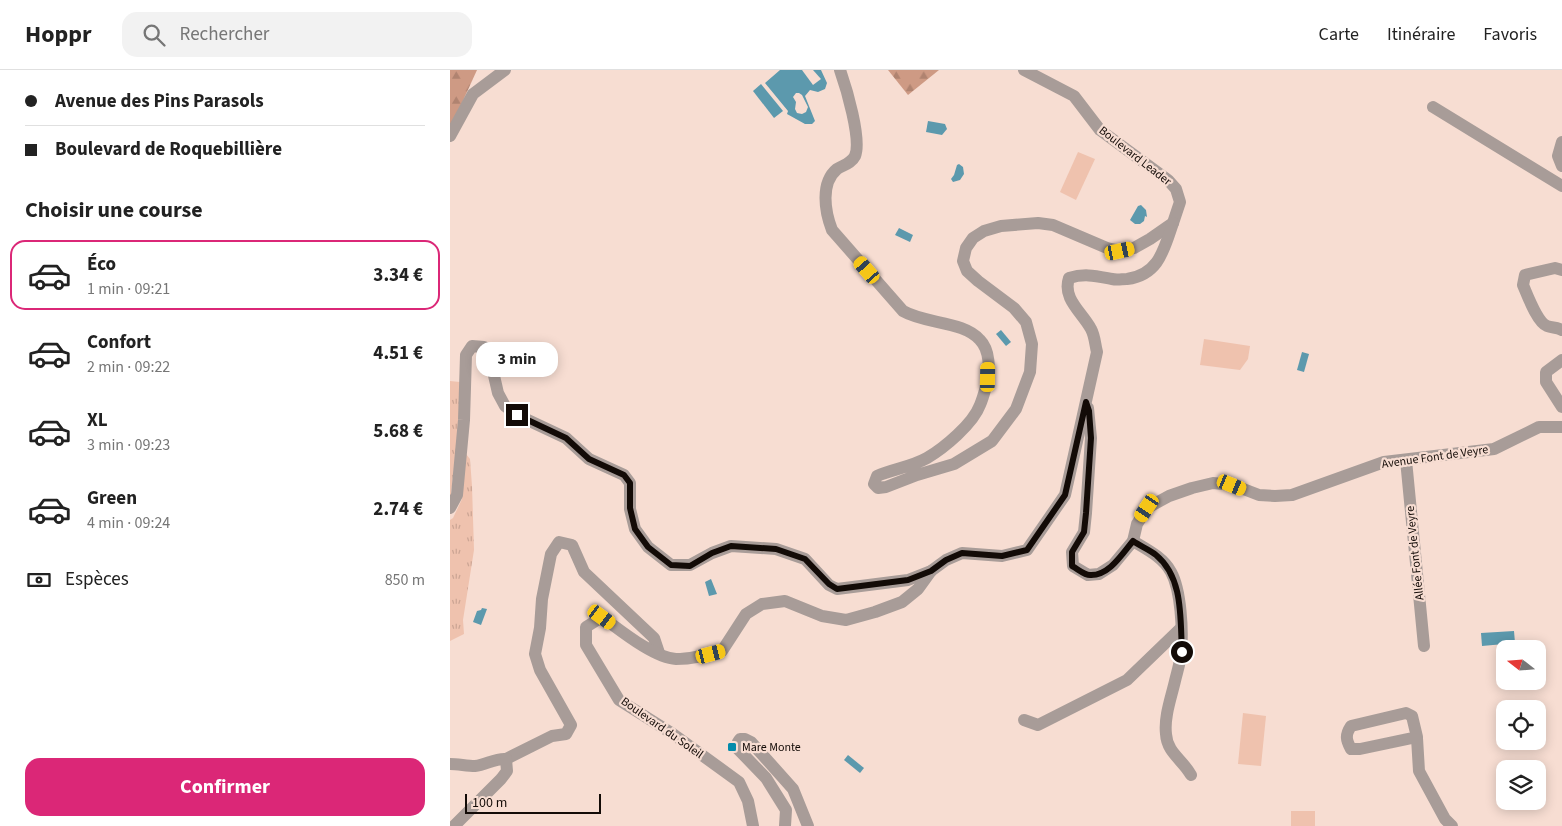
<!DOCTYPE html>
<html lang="fr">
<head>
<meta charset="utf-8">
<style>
	:root { --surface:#fff; --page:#f2f2f2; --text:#222; --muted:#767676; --line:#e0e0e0; --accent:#db2777 }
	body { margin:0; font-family:"Source Sans 3",sans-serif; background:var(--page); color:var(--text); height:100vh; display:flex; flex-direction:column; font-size:19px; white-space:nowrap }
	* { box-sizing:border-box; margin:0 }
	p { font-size:16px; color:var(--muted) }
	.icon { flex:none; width:28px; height:28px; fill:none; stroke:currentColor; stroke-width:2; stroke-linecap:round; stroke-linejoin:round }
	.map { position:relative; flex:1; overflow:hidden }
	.side { display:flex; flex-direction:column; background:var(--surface); width:450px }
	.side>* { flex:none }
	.guide { display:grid; align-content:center; height:110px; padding:0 25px; background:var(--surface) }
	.needle { width:32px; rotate:287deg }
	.buttons { position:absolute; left:1046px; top:570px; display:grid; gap:10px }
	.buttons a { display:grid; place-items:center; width:50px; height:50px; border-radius:10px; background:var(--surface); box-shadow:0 2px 12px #0003; font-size:25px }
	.scale { position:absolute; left:15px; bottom:12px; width:136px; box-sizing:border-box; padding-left:5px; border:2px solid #130b07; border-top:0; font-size:14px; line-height:18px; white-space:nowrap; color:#130b07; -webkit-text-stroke:4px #f7ddd2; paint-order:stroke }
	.end { position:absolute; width:22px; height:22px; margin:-11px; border:6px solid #130b07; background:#fff; box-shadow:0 0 0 2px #fff }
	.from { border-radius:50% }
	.bubble { position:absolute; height:35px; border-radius:15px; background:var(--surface); box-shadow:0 2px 12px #0003; font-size:16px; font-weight:700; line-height:35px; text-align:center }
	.car { position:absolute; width:15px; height:30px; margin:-15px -8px; border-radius:6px; box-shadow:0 0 4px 1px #0007; background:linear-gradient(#f5c518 24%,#345 0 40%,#f5c518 0 76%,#345 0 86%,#f5c518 0) }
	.guide b { display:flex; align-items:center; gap:18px; height:48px; font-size:19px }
	.guide b+b { border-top:1px solid var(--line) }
	.guide i { width:12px; height:12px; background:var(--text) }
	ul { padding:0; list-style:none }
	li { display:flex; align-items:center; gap:15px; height:70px; margin:0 10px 8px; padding:0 15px; border:2px solid transparent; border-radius:15px }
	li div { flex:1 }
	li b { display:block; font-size:19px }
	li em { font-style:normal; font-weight:700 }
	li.active { border-color:var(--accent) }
	li>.icon { width:45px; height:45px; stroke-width:1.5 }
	h2 { padding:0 25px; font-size:22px; line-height:60px }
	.pay { display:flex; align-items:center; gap:12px; height:55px; padding:0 25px; font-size:19px }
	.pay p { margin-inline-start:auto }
	.action { display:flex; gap:10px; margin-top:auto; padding:10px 25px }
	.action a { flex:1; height:58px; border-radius:15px; background:var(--accent); color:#fff; font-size:20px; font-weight:700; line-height:58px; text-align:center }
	header { display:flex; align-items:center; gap:30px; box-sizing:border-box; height:70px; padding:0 25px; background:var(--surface); border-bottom:1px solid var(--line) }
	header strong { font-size:24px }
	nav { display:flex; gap:28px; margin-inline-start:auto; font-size:18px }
	.search { width:350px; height:45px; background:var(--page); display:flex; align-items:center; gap:12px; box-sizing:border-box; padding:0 18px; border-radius:15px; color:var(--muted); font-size:19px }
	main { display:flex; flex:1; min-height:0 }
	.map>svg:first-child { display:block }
	.grass { fill:url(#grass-tufts) }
	.forest { fill:url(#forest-firs) }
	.park { fill:#efc2ae }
	.water { fill:#5c99ad }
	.pier { fill:#f7ddd2 }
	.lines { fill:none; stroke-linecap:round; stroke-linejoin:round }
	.minor { stroke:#a89c98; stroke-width:12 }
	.route { stroke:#130b07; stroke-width:6 }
	.poi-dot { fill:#038bab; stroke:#f7ddd2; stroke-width:2 }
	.labels { text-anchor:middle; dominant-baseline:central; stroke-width:4.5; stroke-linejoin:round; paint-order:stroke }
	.street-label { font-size:12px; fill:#130b07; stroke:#f7ddd2 }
	.poi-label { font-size:12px; fill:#130b07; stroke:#f7ddd2; text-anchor:start }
</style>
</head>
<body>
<header>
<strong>Hoppr</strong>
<div class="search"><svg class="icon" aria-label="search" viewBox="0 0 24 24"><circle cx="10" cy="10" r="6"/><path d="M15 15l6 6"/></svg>Rechercher</div>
<nav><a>Carte</a><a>Itinéraire</a><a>Favoris</a></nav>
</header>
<main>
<section class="side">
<div class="guide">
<b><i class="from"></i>Avenue des Pins Parasols</b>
<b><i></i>Boulevard de Roquebillière</b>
</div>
<h2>Choisir une course</h2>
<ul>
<li class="active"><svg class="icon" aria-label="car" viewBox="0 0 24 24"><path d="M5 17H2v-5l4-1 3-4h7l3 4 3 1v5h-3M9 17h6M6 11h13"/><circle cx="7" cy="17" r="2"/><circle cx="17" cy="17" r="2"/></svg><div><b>Éco</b><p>1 min · 09:21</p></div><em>3.34 €</em></li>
<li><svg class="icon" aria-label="car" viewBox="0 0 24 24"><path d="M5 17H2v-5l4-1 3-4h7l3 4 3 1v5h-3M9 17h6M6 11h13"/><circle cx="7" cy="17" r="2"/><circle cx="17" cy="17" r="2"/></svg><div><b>Confort</b><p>2 min · 09:22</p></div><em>4.51 €</em></li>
<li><svg class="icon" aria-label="car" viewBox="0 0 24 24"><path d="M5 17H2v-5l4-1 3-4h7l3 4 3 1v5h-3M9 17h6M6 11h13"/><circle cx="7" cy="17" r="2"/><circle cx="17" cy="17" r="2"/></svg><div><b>XL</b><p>3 min · 09:23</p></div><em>5.68 €</em></li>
<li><svg class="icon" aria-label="car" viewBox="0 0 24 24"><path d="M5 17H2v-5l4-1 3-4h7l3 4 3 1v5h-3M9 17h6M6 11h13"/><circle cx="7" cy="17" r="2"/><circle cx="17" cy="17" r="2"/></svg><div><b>Green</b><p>4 min · 09:24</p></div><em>2.74 €</em></li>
</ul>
<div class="pay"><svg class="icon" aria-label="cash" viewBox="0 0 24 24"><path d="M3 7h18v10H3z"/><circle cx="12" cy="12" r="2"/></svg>Espèces<p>850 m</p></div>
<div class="action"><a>Confirmer</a></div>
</section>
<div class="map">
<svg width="1112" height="756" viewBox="0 0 1112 756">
	<defs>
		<pattern id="grass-tufts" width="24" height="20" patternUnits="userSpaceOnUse" patternTransform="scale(1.25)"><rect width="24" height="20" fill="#efc2ae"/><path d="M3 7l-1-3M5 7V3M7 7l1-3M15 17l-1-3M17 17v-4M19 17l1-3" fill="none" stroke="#cca594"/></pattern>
		<pattern id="forest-firs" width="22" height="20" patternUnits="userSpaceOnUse" patternTransform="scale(1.25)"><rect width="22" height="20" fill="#ce9a84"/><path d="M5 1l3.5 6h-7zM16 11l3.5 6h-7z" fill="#b08370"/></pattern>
	</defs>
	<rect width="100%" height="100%" fill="#f7ddd2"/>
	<g class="grass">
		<path d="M0 311 10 312 9 358 0 432Z"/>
		<path d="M16 384 20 389 22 416 24 480 13 550 14 564 0 571V450L3 448 12 429Z"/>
	</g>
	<g class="forest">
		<path d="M0 0H27L0 59Z"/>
		<path d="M438 0H489L458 25Z"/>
	</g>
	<g class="park">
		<path d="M628 82 645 89 626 130 610 122Z"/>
		<path d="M754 269 800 276 798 289 790 300 750 295Z"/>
		<path d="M793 643 816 646 811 696 788 694Z"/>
		<rect x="841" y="741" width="24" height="15"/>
	</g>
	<g class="water">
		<path d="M330 0H371L377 13 375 19 368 22 360 20 355 26 365 51 362 54H355L337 44 338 41 315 13Z"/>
		<path d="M311 14 333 41 324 48 303 21Z"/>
		<path d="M478 51 495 54 497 59 492 65 476 62Z"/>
		<path d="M509 94 513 97 514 104 510 110 503 112 501 109 504 105 507 95Z"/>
		<path d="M691 135 696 140 697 147 695 146 694 151 690 154H685L680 150 688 136Z"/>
		<path d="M449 158 463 165 460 172 445 165Z"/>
		<path d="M551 260 561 272 556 276 546 264Z"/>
		<path d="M852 282 859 284 854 302 847 300Z"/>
		<path d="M261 509 267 524 259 526 255 512Z"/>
		<path d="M32 538 37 539 31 555 23 552 27 541 31 540Z"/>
		<path d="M1064 561 1065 573 1032 576 1031 563Z"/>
		<path d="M398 685 414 698 410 703 394 690Z"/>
	</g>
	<g class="pier">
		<path d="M352 0H363L371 9 363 15Z"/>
		<path d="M346 23H349L352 25 358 37 356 42 352 44 347 43 345 39 346 32 343 27Z"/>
	</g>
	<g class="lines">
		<g class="minor">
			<path d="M390 0C396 17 412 70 405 86 401 94 393 95 387 99 370 113 375 142 382 160L453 241C475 254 514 251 530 270 540 280 540 300 537 313 535 320 533 328 530 335 523 354 494 378 477 388 461 397 443 399 427 406L424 414 428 418 436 417 467 405 504 394 542 371 566 339 580 302 582 274 576 252 564 238 528 211 517 201 513 191 516 178 523 168 534 161 551 156 588 153 603 155 657 178 670 181 684 178 700 169 723 153 730 132 726 119 718 110 650 60 624 26 574 0"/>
			<path d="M983 37 1112 116"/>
			<path d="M0 66 23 24 55 0"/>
			<path d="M1112 72 1108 86 1112 96"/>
			<path d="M1112 200 1105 198 1075 205 1073 215C1077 224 1087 252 1097 256 1102 258 1107 257 1112 260"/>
			<path d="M1112 290 1096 302V312L1112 337"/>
			<path d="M638 338 641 368 636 443 634 462 622 482 623 496 638 505 649 504 663 495 683 471 687 454 697 438 719 426 742 418 763 413 783 415 809 425 825 426 842 425 934 392 1044 379 1089 357H1112"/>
			<path d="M956 390 974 576"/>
			<path d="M0 438 7 425 14 350 16 285 22 276 34 277 39 284 48 323 55 336 67 345 116 368 139 389 174 405 180 413V439L185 459 198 477 221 495H240L262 483 281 476 326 479 355 489 379 515 387 519 458 510 481 501"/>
			<path d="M683 471C696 479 713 487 721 502 731 520 733 561 731 581 731 591 727 602 725 611 721 628 714 647 716 664 717 683 733 690 741 705"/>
			<path d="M574 650 588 655 677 610 731 558"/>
			<path d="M967 667 910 679H901C896 670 895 665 901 656L956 643 962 646 967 667V668L969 701 995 749 1002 756"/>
			<path d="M56 689 102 666 116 664 121 655 90 600 85 584 90 558 92 529 101 484 109 472 122 475 134 502 204 568 209 583"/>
			<path d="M0 694C8 694 17 696 25 696 36 695 45 688 56 689"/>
			<path d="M4 756 51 709 57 701 56 689"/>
			<path d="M303 756 298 731 289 712 223 664 169 630 136 575V557L152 547C170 560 204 588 226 589 242 589 257 585 272 581L296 544 312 534 335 531 372 546 396 550 425 542 452 532 468 519 481 501 496 490 512 483 552 486 577 480 615 425 647 282C645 275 645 266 641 259 632 242 612 229 619 208 635 203 646 206 662 209 667 210 672 209 677 209 709 205 714 179 723 153"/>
			<path d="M335 756 336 740 316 708 287 678 288 672 290 669H295L301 672 343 719 358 756"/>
		</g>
	</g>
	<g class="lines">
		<path class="route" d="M67 345 116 368 139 389 174 405 180 413V438L185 459 198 477 221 495 240 496 262 483 281 476 326 479 355 489 379 514 387 519 458 510 481 501 496 490 512 483 552 486 577 480 615 425 636 332 639 341 641 368 636 443 634 462 622 482V496C628 499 634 505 640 505 659 506 672 484 683 471 690 476 700 480 706 485 734 508 730 550 732 582"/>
	</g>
	<rect class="poi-dot" x="277" y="672" width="10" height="10" rx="2.5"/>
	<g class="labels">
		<g class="street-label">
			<text transform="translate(685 86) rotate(38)">Boulevard Leader</text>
			<text transform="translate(985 387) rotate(-8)">Avenue Font de Veyre</text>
			<text transform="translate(965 483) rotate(-96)">Allée Font de Veyre</text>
			<text transform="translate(212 658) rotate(35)">Boulevard du Soleil</text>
		</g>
		<g class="poi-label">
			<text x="292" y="677">Mare Monte</text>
		</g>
	</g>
</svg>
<div class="buttons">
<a><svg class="needle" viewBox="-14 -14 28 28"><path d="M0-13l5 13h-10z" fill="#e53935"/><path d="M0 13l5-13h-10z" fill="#767676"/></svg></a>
<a><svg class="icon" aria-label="locate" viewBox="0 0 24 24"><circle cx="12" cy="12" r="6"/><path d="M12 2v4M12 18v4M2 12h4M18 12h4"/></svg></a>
<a><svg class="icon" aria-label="layers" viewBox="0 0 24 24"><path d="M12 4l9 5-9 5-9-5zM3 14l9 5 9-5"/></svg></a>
</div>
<div class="scale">100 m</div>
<i class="end from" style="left:732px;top:582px"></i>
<i class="end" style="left:67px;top:345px"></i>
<div class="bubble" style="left:26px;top:272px;width:82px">3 min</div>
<i class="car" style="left:670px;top:181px;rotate:78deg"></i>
<i class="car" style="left:417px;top:200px;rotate:319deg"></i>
<i class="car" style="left:538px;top:307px;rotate:1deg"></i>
<i class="car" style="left:782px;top:415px;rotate:112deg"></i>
<i class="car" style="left:697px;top:438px;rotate:214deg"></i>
<i class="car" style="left:152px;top:547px;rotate:126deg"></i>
<i class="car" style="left:261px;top:584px;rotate:76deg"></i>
</div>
</main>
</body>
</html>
